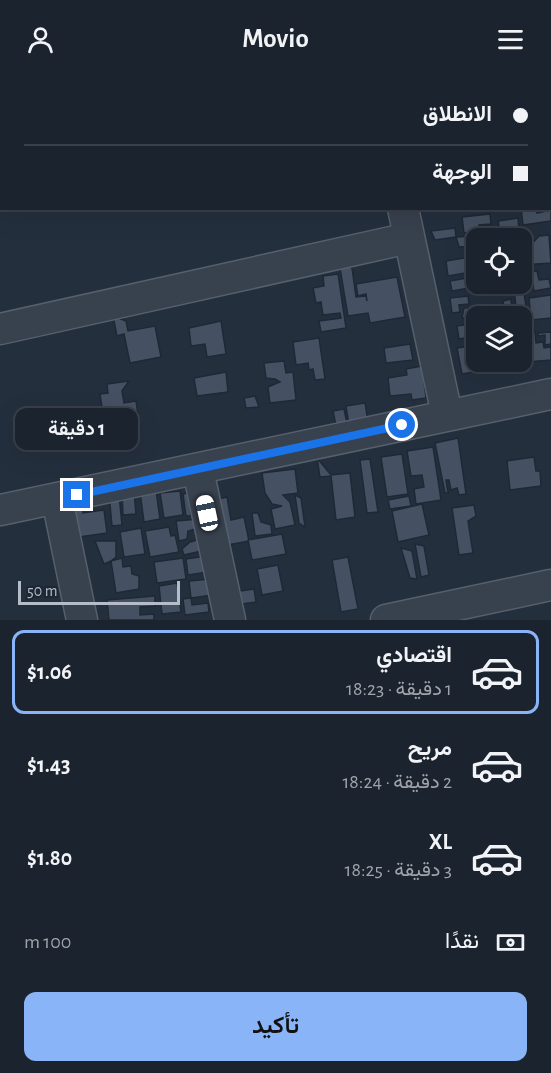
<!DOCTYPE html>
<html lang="ar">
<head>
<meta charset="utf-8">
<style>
	:root { --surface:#1b232e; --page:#282f3a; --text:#f1f3f6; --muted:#a0a4aa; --line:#39404a; --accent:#8ab4f8 }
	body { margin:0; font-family:"Alegreya Sans",Vazirmatn,sans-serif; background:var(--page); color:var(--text); direction:rtl; height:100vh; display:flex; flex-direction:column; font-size:22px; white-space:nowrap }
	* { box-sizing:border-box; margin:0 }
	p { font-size:20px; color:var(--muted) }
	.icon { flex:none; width:33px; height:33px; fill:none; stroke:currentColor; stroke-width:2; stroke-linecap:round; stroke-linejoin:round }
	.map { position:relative; height:542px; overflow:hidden; direction:ltr }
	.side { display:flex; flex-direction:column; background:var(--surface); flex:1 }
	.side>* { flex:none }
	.hud { position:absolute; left:0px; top:0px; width:552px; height:132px; box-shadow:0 6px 24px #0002,0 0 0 2px var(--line); direction:rtl; display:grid; align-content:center; height:132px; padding:0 24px; background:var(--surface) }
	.controls { position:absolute; left:466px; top:150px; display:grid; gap:12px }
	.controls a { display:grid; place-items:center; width:66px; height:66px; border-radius:12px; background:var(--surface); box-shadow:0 6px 24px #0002,0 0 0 2px var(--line); font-size:30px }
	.scale { position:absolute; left:18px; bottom:15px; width:162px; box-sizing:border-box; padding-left:6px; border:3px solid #b4bcc9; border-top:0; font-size:16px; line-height:21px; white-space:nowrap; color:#b4bcc9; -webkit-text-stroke:4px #1d2633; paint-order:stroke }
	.end { position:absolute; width:27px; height:27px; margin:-14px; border:8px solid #1a73e8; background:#fff; box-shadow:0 0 0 3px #fff }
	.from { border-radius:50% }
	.bubble { position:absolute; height:42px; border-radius:12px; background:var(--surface); box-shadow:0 6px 24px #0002,0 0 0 2px var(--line); font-size:20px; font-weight:600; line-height:42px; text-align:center; direction:rtl }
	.car { position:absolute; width:18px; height:36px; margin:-18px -9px; border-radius:8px; box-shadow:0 0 4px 2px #0007; background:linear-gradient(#fff 24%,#345 0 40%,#fff 0 76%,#345 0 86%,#fff 0) }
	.hud b { display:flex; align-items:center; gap:21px; height:57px; font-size:22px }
	.hud b+b { border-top:2px solid var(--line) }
	.hud i { width:15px; height:15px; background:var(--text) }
	ul { padding:10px 0 0; list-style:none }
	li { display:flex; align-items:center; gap:18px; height:84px; margin:0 12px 9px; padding:0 12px; border:3px solid transparent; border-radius:12px }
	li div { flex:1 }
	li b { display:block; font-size:22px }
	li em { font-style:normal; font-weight:600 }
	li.selected { border-color:var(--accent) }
	li>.icon { width:54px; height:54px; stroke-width:1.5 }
	.pay { display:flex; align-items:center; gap:15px; height:66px; padding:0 24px; font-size:22px }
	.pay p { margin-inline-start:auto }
	.button { display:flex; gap:12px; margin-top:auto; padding:12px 24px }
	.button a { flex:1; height:69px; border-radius:12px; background:var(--accent); color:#111; font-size:24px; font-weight:600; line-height:69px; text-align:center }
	header { display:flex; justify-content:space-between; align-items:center; height:78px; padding:0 24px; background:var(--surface); font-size:27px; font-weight:600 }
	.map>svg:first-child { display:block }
	.building { fill:#455162; stroke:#1f2835; stroke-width:1.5 }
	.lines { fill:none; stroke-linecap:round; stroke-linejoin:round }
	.minor-casing { stroke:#565f6c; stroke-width:33 }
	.minor { stroke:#38414e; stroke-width:30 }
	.route { stroke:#1a73e8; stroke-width:8 }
</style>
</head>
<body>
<header><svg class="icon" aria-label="menu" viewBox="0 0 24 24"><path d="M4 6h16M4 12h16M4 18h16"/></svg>Movio<svg class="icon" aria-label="person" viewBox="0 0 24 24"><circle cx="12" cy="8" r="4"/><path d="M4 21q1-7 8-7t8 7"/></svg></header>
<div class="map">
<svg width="551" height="542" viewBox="0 0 551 542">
	<rect width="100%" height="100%" fill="#242f3e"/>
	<g class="building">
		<path d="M521 130H536L537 135 551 132V143L523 147Z"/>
		<path d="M490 136 491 146 479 147 480 153 464 155 462 139Z"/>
		<path d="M518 140 519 150 500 154 498 143Z"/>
		<path d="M455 150 456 159 435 162 431 153Z"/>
		<path d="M500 154 501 160H479V156Z"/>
		<path d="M549 157 551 185 522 187V171H527L539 158Z"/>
		<path d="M476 158V168L459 169 456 159Z"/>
		<path d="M476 178 477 193 448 198 446 183Z"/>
		<path d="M339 184 352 190 356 219 366 218 367 223 366 216 358 218 356 206 397 199 405 239 370 245 368 235 348 238Z"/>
		<path d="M537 193 539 202 549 201 551 210 534 213 531 194Z"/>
		<path d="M338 196 346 250 321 254 319 243 341 240 340 235 323 237 321 224 316 225 313 210 324 208 323 198Z"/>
		<path d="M467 200 469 210 452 213 450 203Z"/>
		<path d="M477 205 492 206 493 211 471 215 468 206Z"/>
		<path d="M523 209 528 241H522V238H517L514 211Z"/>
		<path d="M551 217V240L531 242 529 220Z"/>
		<path d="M468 218 469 226 459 227 460 234 452 235 450 220Z"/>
		<path d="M511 221 512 230 504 232 503 223Z"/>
		<path d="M486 229V238L462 240 464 230Z"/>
		<path d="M500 232V238H489V233Z"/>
		<path d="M113 238 126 243 128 253 155 248 161 279 130 285 124 256 117 258Z"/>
		<path d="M221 243 226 276 207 279 205 266 191 268 189 250Z"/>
		<path d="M477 245V258L459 261 457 248Z"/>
		<path d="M535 253 536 265 543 264 544 270 551 269V282L527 284 523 254Z"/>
		<path d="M551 254V266L545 267V257L538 258V255Z"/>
		<path d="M319 260 325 301 315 302 313 291 309 292 308 285 296 287 293 264Z"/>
		<path d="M410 266 413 282 386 285 384 270Z"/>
		<path d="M477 267V284H488L490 291 462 296 457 270Z"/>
		<path d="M284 283 286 295 293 294 296 322 270 325 268 309 280 304 275 301 266 300 264 285Z"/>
		<path d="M518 285 519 294 494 295V286Z"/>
		<path d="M422 288 426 320 412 322 411 316 390 318 388 300 407 297 406 291Z"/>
		<path d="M226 294 228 314 197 318 194 300Z"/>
		<path d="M129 303 122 313 124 325 136 323 140 351 106 356 100 316 108 315 107 306Z"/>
		<path d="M255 318 259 329 246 330 244 320Z"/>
		<path d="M365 325 369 349 350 353 346 328Z"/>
		<path d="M344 331 348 350 337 353 333 333Z"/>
		<path d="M458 360 466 416 459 417 457 410 451 412 449 402H446L448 415H445L435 365Z"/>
		<path d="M433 369 441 422 416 426 414 411 424 409 422 397 411 398 407 373Z"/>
		<path d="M402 376 408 416 387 419 381 379Z"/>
		<path d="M534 379 536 393H540L541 408 510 412 507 383Z"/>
		<path d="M317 380 331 397 350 395 355 439 336 442 331 398 320 399Z"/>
		<path d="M370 381 378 434 367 435 360 382Z"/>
		<path d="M295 391 298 415 283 417 290 424 295 447 275 451 271 431 282 428 272 426 265 415 262 395Z"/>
		<path d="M156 412 160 441 144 444 140 414Z"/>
		<path d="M134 413 136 436 123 437 122 414Z"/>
		<path d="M180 413 183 437 164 440 160 415Z"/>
		<path d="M196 414 190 425 191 438H186L183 416Z"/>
		<path d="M109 416H119L122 447 112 448Z"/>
		<path d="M295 417 301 420 305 449 299 445Z"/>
		<path d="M409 418 411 428 390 431 388 422Z"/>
		<path d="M227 419 231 442 244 439 249 463 222 468 214 422Z"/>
		<path d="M422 426 429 457 398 464 392 433Z"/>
		<path d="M474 427 476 438 468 443 473 475 459 477 452 430Z"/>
		<path d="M83 430V435L104 432 107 455 79 459 74 432Z"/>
		<path d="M252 435H258L261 444 271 447 272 456 255 458Z"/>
		<path d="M199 441V450L188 453 187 461 179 463 176 443Z"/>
		<path d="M169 449 171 458 175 457 179 474 150 479 145 453Z"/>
		<path d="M141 450 145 476 124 479 120 454Z"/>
		<path d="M282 456 286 476 252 482 248 462Z"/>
		<path d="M204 460 210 471 184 477 182 471 190 464Z"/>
		<path d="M95 463H116V479L111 483 104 486Z"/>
		<path d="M415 466 424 468 429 497 421 499Z"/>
		<path d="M401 470 412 473 417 501 410 500Z"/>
		<path d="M206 478 208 494 188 497 186 481Z"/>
		<path d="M348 479 358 531 341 534 332 482Z"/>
		<path d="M122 480 123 489 131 488 132 496 139 498V511L116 515 111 483Z"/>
		<path d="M183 480 186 501 157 505 154 484Z"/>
		<path d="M278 487 283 513 262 517 257 491Z"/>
		<path d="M211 501 213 517 191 520 189 503Z"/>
		<path d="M177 505 181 534 162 536 159 508Z"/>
		<path d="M254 511 256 524 235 527 233 514Z"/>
		<path d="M155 518V528L140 529V537L154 536V542H109L107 522Z"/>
		<path d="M191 520 192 527 208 525 209 534 185 537 183 521Z"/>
	</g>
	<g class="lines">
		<defs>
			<g id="minor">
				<path d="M215 0V2"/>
				<path d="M540 0V2"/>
				<path d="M389 2 397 0"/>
				<path d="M550 49 551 52"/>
				<path d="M0 82H2"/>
				<path d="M403 130 447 337"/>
				<path d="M0 251 409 160"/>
				<path d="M198 392 230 542"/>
				<path d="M57 421 82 542"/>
				<path d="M0 432 551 316"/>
				<path d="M386 542 551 507"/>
			</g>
		</defs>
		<use href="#minor" class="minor-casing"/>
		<use href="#minor" class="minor"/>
	</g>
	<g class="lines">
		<path class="route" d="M77 417 402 347"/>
	</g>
</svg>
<div class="controls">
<a><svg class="icon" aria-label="locate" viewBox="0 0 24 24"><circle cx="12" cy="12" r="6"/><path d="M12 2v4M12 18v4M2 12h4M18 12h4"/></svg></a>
<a><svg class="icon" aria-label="layers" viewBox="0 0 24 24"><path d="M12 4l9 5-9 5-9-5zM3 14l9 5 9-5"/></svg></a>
</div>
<div class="scale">50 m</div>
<i class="end from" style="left:402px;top:347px"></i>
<i class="end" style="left:77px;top:417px"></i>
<div class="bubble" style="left:15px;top:330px;width:123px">1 دقيقة</div>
<i class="car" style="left:207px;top:435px;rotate:348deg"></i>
<div class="hud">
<b><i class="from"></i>الانطلاق</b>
<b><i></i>الوجهة</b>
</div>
</div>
<section class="side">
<ul>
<li class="selected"><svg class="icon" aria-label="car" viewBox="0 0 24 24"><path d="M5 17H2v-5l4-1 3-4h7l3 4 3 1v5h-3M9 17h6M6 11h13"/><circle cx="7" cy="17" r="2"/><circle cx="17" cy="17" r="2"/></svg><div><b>اقتصادي</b><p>1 دقيقة · 18:23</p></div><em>$1.06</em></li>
<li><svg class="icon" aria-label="car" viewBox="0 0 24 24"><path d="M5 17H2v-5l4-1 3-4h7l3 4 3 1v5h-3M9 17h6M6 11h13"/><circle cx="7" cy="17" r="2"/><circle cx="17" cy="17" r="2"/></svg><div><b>مريح</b><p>2 دقيقة · 18:24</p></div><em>$1.43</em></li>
<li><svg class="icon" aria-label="car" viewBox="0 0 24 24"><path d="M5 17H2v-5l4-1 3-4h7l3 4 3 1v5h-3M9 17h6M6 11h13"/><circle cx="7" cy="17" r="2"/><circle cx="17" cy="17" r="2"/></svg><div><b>XL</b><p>3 دقيقة · 18:25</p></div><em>$1.80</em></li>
</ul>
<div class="pay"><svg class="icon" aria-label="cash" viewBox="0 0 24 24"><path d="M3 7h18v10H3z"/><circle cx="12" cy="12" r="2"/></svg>نقدًا<p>100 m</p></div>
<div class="button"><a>تأكيد</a></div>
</section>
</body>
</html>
